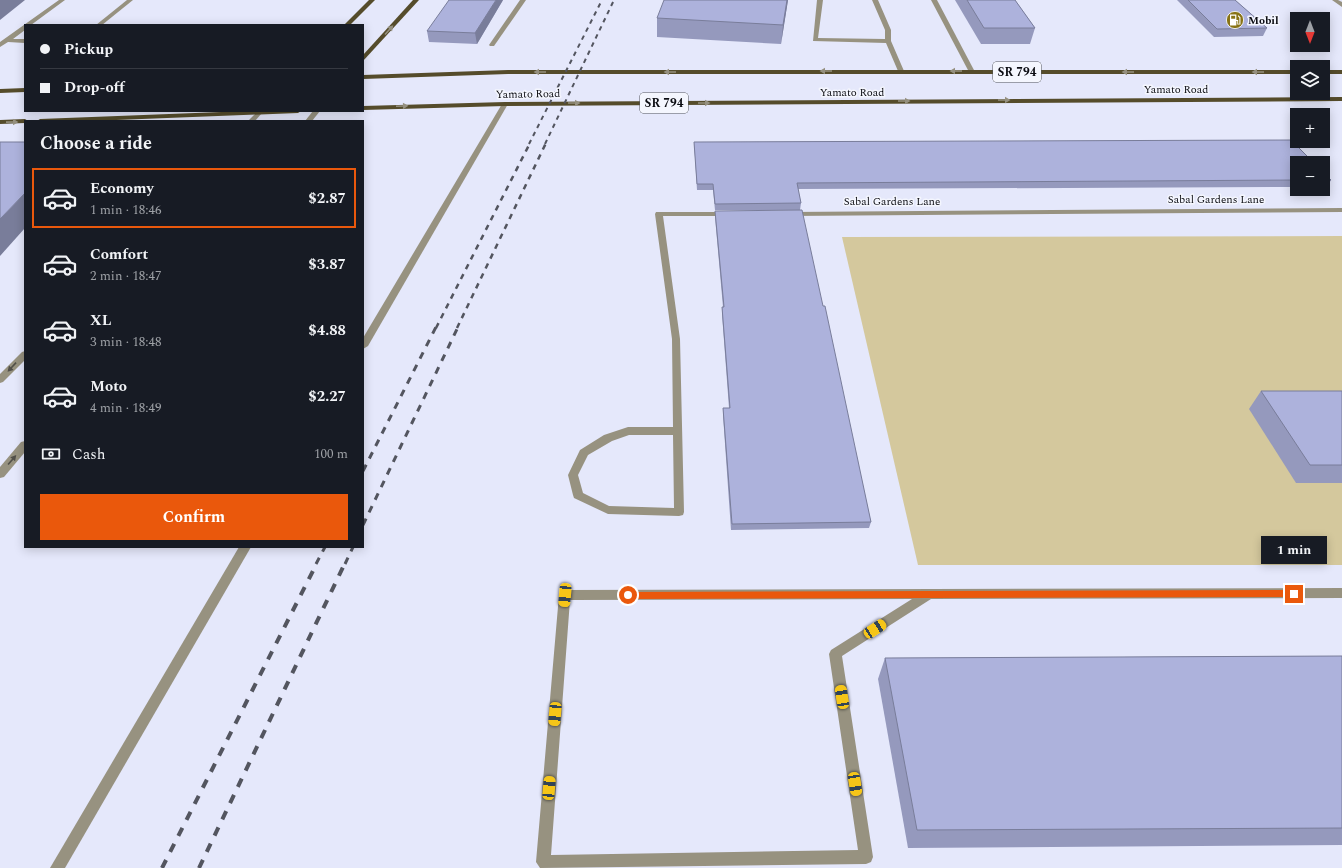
<!DOCTYPE html>
<html lang="en">
<head>
<meta charset="utf-8">
<style>
	:root { --surface:#171b24; --page:#242831; --text:#f1f3f6; --muted:#9ea1a6; --line:#363941; --accent:#ea580c }
	body { margin:0; font-family:Spectral,serif; background:var(--page); color:var(--text); height:100vh; display:flex; flex-direction:column; font-size:15px; white-space:nowrap }
	* { box-sizing:border-box; margin:0 }
	p { font-size:13px; color:var(--muted) }
	.icon { flex:none; width:22px; height:22px; fill:none; stroke:currentColor; stroke-width:2; stroke-linecap:round; stroke-linejoin:round }
	.map { position:relative; flex:1; overflow:hidden }
	.sheet { position:absolute; left:24px; top:120px; width:340px; height:428px; display:flex; flex-direction:column; background:var(--surface); border-radius:0px; box-shadow:0 2px 10px #0003 }
	.sheet>* { flex:none }
	.hud { position:absolute; left:24px; top:24px; width:340px; height:88px; border-radius:0px; box-shadow:0 2px 10px #0003; display:grid; align-content:center; height:88px; padding:0 16px; background:var(--surface) }
	.needle { width:26px; rotate:180deg }
	.fabs { position:absolute; left:1290px; top:12px; display:grid; gap:8px }
	.fabs a { display:grid; place-items:center; width:40px; height:40px; border-radius:0px; background:var(--surface); box-shadow:0 2px 10px #0003; font-size:20px }
	.end { position:absolute; width:18px; height:18px; margin:-9px; border:5px solid #ea580c; background:#fff; box-shadow:0 0 0 2px #fff }
	.from { border-radius:50% }
	.bubble { position:absolute; height:28px; border-radius:0px; background:var(--surface); box-shadow:0 2px 10px #0003; font-size:13px; font-weight:700; line-height:28px; text-align:center }
	.car { position:absolute; width:12px; height:24px; margin:-12px -6px; border-radius:5px; box-shadow:0 0 3px 1px #0007; background:linear-gradient(#f5c518 24%,#345 0 40%,#f5c518 0 76%,#345 0 86%,#f5c518 0) }
	.hud b { display:flex; align-items:center; gap:14px; height:38px; font-size:15px }
	.hud b+b { border-top:1px solid var(--line) }
	.hud i { width:10px; height:10px; background:var(--text) }
	ul { padding:0; list-style:none }
	li { display:flex; align-items:center; gap:12px; height:60px; margin:0 8px 6px; padding:0 8px; border:2px solid transparent; border-radius:0px }
	li div { flex:1 }
	li b { display:block; font-size:15px }
	li em { font-style:normal; font-weight:700 }
	li.current { border-color:var(--accent) }
	li>.icon { width:36px; height:36px; stroke-width:1.5 }
	h2 { padding:0 16px; font-size:18px; line-height:48px }
	.pay { display:flex; align-items:center; gap:10px; height:44px; padding:0 16px; font-size:15px }
	.pay p { margin-inline-start:auto }
	.action { display:flex; gap:8px; margin-top:auto; padding:8px 16px }
	.action a { flex:1; height:46px; border-radius:0px; background:var(--accent); color:#fff; font-size:16px; font-weight:700; line-height:46px; text-align:center }
	.map>svg:first-child { display:block }
	.green { fill:#d4c89d }
	.lines { fill:none; stroke-linecap:round; stroke-linejoin:round }
	.minor { fill:#979280; fill-rule:evenodd }
	.major { fill:#554c2b; fill-rule:evenodd }
	.rail-far3 { stroke:#53555f; stroke-width:2; stroke-dasharray:4.5 4.5; stroke-linecap:butt }
	.rail-far2 { stroke:#53555f; stroke-width:2.5; stroke-dasharray:5.5 5.5; stroke-linecap:butt }
	.rail-far1 { stroke:#53555f; stroke-width:3; stroke-dasharray:7 7; stroke-linecap:butt }
	.rail { stroke:#53555f; stroke-width:4; stroke-dasharray:9 9; stroke-linecap:butt }
	.wall { fill:#9599bd }
	.shaded-wall { fill:#797d9a }
	.building { fill:#adb2dc; stroke:#797d9a }
	.oneway { fill:#95907f }
	.oneway2 { fill:#514f49 }
	.route { fill:#ea580c }
	.labels { text-anchor:middle; dominant-baseline:central; stroke-width:3; stroke-linejoin:round; paint-order:stroke }
	.far-poi-label { font-size:11px; font-weight:bold; fill:#0b0c12; stroke:#f4f6fe; text-anchor:start }
	.far-street-label { font-size:11px; fill:#0b0c12; stroke:#f4f6fe }
	.shield { fill:#f4f6fe; stroke:#515259; stroke-width:1 }
	.shield-label { font-size:12px; font-weight:bold; fill:#0b0c12 }
</style>
</head>
<body>
<div class="map">
<svg width="1342" height="868" viewBox="0 0 1342 868">
	<rect width="100%" height="100%" fill="#e5e8fb"/>
	<path class="green" d="M1342 236V565H918L842 237Z"/>
	<g class="lines">
		<g class="minor">
			<path d="M59 0H65L31 25H25V30L13 39H25V43L8 42 0 47V42Z"/>
			<path d="M127 0H133L102 25H96Z"/>
			<path d="M520 0H526L494 46H490L489 45Z"/>
			<path d="M817 0H823L818 38 885 39V30L872 0H878L891 30V41L904 71 903 72 898 71 886 43 813 41Z"/>
			<path d="M931 0H937L975 72 974 73 969 72Z"/>
			<path d="M1332 0H1338L1342 2V7Z"/>
			<path d="M505 102 508 104 368 346 363 349V338L502 104Z"/>
			<path d="M313 111H320L312 121H305Z"/>
			<path d="M257 112 262 113 255 121H248Z"/>
			<path d="M1342 208V212L790 216 786 214 790 212Z"/>
			<path d="M656 212H728L732 214 728 216H663L680 339 684 512 683 515 679 516 608 514 574 498 573 495 568 475 580 450 604 435 628 427H673L672 339 655 214ZM629 435H673L674 508 609 506 583 493 578 475 588 455 612 441Z"/>
			<path d="M25 351V360L3 382 0 383V374L22 352Z"/>
			<path d="M25 441V452L4 477 0 478V467L21 442Z"/>
			<path d="M239 547H251L65 868H50Z"/>
			<path d="M1342 588V598L931 599 842 656 873 857 871 862 866 864 540 868 536 862 559 595 561 592 565 590ZM912 599 831 650 829 654 858 850 551 855 570 600Z"/>
		</g>
		<g class="major">
			<path d="M369 0H375L350 25H344Z"/>
			<path d="M413 0H419L363 61V55Z"/>
			<path d="M508 70H1297V74H508L363 79V75Z"/>
			<rect x="1323" y="70" width="19" height="4"/>
			<path d="M25 88V92L0 93V89Z"/>
			<path d="M1342 97V101L505 106 363 110V106L505 102Z"/>
			<path d="M247 111H301L298 113 91 121H37L40 119Z"/>
			<path d="M0 120 25 119 28 121H25V123L0 124Z"/>
		</g>
		<g class="rail-far3">
			<path d="M529 144 602 0"/>
			<path d="M545 144 614 0"/>
		</g>
		<g class="rail-far2">
			<path d="M436 328 530 143"/>
			<path d="M457 328 546 143"/>
		</g>
		<g class="rail-far1">
			<path d="M363 471 436 327"/>
			<path d="M363 525 458 327"/>
			<path d="M316 564 325 547"/>
			<path d="M345 564 353 547"/>
		</g>
		<g class="rail">
			<path d="M162 868 317 563"/>
			<path d="M199 868 345 563"/>
		</g>
	</g>
	<g class="wall">
		<path d="M503 0 477 44 429 42 427 31Z"/>
		<path d="M788 0 781 44 657 37V18Z"/>
		<path d="M955 0H1015L1035 28 1030 44H981Z"/>
		<path d="M1177 0H1235L1267 28 1263 36 1214 37Z"/>
		<path d="M694 142 1297 163V187L798 189 801 203 800 210H715L713 190H697Z"/>
		<path d="M1323 172 1331 180 1327 187H1323Z"/>
		<path d="M715 211 823 306 871 522 869 528 731 530 723 415V408H729L722 314V307H723L715 217Z"/>
		<path d="M1261 391H1342V483H1296L1249 409Z"/>
		<path d="M1342 656V845L908 848 878 679 885 658Z"/>
	</g>
	<g class="shaded-wall">
		<path d="M0 0H25L0 20Z"/>
		<path d="M496 0H503L477 44 475 33Z"/>
		<path d="M787 0H788L781 44 783 25Z"/>
		<path d="M25 193V228L0 256V219Z"/>
	</g>
	<g class="building">
		<path d="M449 0H496L475 33 427 31Z"/>
		<path d="M664 0H787L783 25 657 18Z"/>
		<path d="M967 0H1015L1035 28H984Z"/>
		<path d="M1188 0H1235L1267 28 1217 29Z"/>
		<path d="M1291 140 1314 163H1297V180L797 183 801 203 715 204 713 184H697L694 142Z"/>
		<path d="M0 142H25V193L0 219Z"/>
		<path d="M1323 172 1331 180H1323Z"/>
		<path d="M802 210 823 306H825L871 522 732 524 723 408H730L722 307H724L715 211Z"/>
		<path d="M1261 391H1342V465H1310Z"/>
		<path d="M1342 656V828L917 830 885 658Z"/>
	</g>
	<defs><path id="oneway-solid" d="M-6-.8H1V-3.2L6.5 0L1 3.2V.8H-6Z"/></defs>
	<g class="oneway">
		<use href="#oneway-solid" transform="translate(389 30) rotate(-48)"/>
		<use href="#oneway-solid" transform="translate(826 71) rotate(180)"/>
		<use href="#oneway-solid" transform="translate(956 71) rotate(-180)"/>
		<use href="#oneway-solid" transform="translate(540 72) rotate(180)"/>
		<use href="#oneway-solid" transform="translate(670 72) rotate(180)"/>
		<use href="#oneway-solid" transform="translate(1128 72) rotate(180)"/>
		<use href="#oneway-solid" transform="translate(1258 72) rotate(180)"/>
		<use href="#oneway-solid" transform="translate(1004 100)"/>
		<use href="#oneway-solid" transform="translate(904 101)"/>
		<use href="#oneway-solid" transform="translate(574 103)"/>
		<use href="#oneway-solid" transform="translate(704 103)"/>
		<use href="#oneway-solid" transform="translate(402 106) rotate(-2)"/>
		<use href="#oneway-solid" transform="translate(12 122) rotate(-1)"/>
	</g>
	<g class="oneway2">
		<use href="#oneway-solid" transform="translate(12 367) rotate(133)"/>
		<use href="#oneway-solid" transform="translate(12 460) rotate(-49)"/>
	</g>
	<path class="route" d="M1294 590 1298 594 1294 597 628 599 624 595 628 592Z"/>
	<defs>
		<symbol id="fuel-disc" viewBox="-11 -11 22 22"><circle r="9.5" fill="#887315" stroke="#f4f6fe"/><path d="M-5.5-6h7V0h2V4h1.3V-2.5L3-4.5l.8-.8L6-3V5H2.5V1h-1V6h-7ZM-4.2-4.7v3.2H.2V-4.7Z" fill="#fff"/></symbol>
	</defs>
	<g fill-rule="evenodd">
		<use href="#fuel-disc" x="1225" y="10" width="20" height="20"/>
	</g>
	<g class="labels">
		<g class="far-poi-label">
			<text x="1248" y="20">Mobil</text>
		</g>
		<g class="far-street-label">
			<text x="1176" y="89">Yamato Road</text>
			<text x="852" y="92">Yamato Road</text>
			<text transform="translate(528 94) rotate(-1)">Yamato Road</text>
			<text x="1216" y="199">Sabal Gardens Lane</text>
			<text x="892" y="201">Sabal Gardens Lane</text>
		</g>
		<g class="shield">
			<rect x="993" y="62" width="48" height="20" rx="3"/>
			<rect x="640" y="93" width="48" height="20" rx="3"/>
		</g>
		<g class="shield-label">
			<text x="1017" y="72">SR 794</text>
			<text x="664" y="103">SR 794</text>
		</g>
	</g>
</svg>
<div class="fabs">
<a><svg class="needle" viewBox="-14 -14 28 28"><path d="M0-13l5 13h-10z" fill="#e53935"/><path d="M0 13l5-13h-10z" fill="#9ea1a6"/></svg></a>
<a><svg class="icon" aria-label="layers" viewBox="0 0 24 24"><path d="M12 4l9 5-9 5-9-5zM3 14l9 5 9-5"/></svg></a>
<a>+</a>
<a>−</a>
</div>
<i class="end from" style="left:628px;top:595px"></i>
<i class="end" style="left:1294px;top:594px"></i>
<div class="bubble" style="left:1261px;top:536px;width:66px">1 min</div>
<i class="car" style="left:565px;top:595px;rotate:185deg"></i>
<i class="car" style="left:875px;top:629px;rotate:57deg"></i>
<i class="car" style="left:842px;top:697px;rotate:351deg"></i>
<i class="car" style="left:555px;top:714px;rotate:185deg"></i>
<i class="car" style="left:855px;top:784px;rotate:171deg"></i>
<i class="car" style="left:549px;top:788px;rotate:5deg"></i>
<div class="hud">
<b><i class="from"></i>Pickup</b>
<b><i></i>Drop-off</b>
</div>
<section class="sheet">
<h2>Choose a ride</h2>
<ul>
<li class="current"><svg class="icon" aria-label="car" viewBox="0 0 24 24"><path d="M5 17H2v-5l4-1 3-4h7l3 4 3 1v5h-3M9 17h6M6 11h13"/><circle cx="7" cy="17" r="2"/><circle cx="17" cy="17" r="2"/></svg><div><b>Economy</b><p>1 min · 18:46</p></div><em>$2.87</em></li>
<li><svg class="icon" aria-label="car" viewBox="0 0 24 24"><path d="M5 17H2v-5l4-1 3-4h7l3 4 3 1v5h-3M9 17h6M6 11h13"/><circle cx="7" cy="17" r="2"/><circle cx="17" cy="17" r="2"/></svg><div><b>Comfort</b><p>2 min · 18:47</p></div><em>$3.87</em></li>
<li><svg class="icon" aria-label="car" viewBox="0 0 24 24"><path d="M5 17H2v-5l4-1 3-4h7l3 4 3 1v5h-3M9 17h6M6 11h13"/><circle cx="7" cy="17" r="2"/><circle cx="17" cy="17" r="2"/></svg><div><b>XL</b><p>3 min · 18:48</p></div><em>$4.88</em></li>
<li><svg class="icon" aria-label="car" viewBox="0 0 24 24"><path d="M5 17H2v-5l4-1 3-4h7l3 4 3 1v5h-3M9 17h6M6 11h13"/><circle cx="7" cy="17" r="2"/><circle cx="17" cy="17" r="2"/></svg><div><b>Moto</b><p>4 min · 18:49</p></div><em>$2.27</em></li>
</ul>
<div class="pay"><svg class="icon" aria-label="cash" viewBox="0 0 24 24"><path d="M3 7h18v10H3z"/><circle cx="12" cy="12" r="2"/></svg>Cash<p>100 m</p></div>
<div class="action"><a>Confirm</a></div>
</section>
</div>
</body>
</html>
